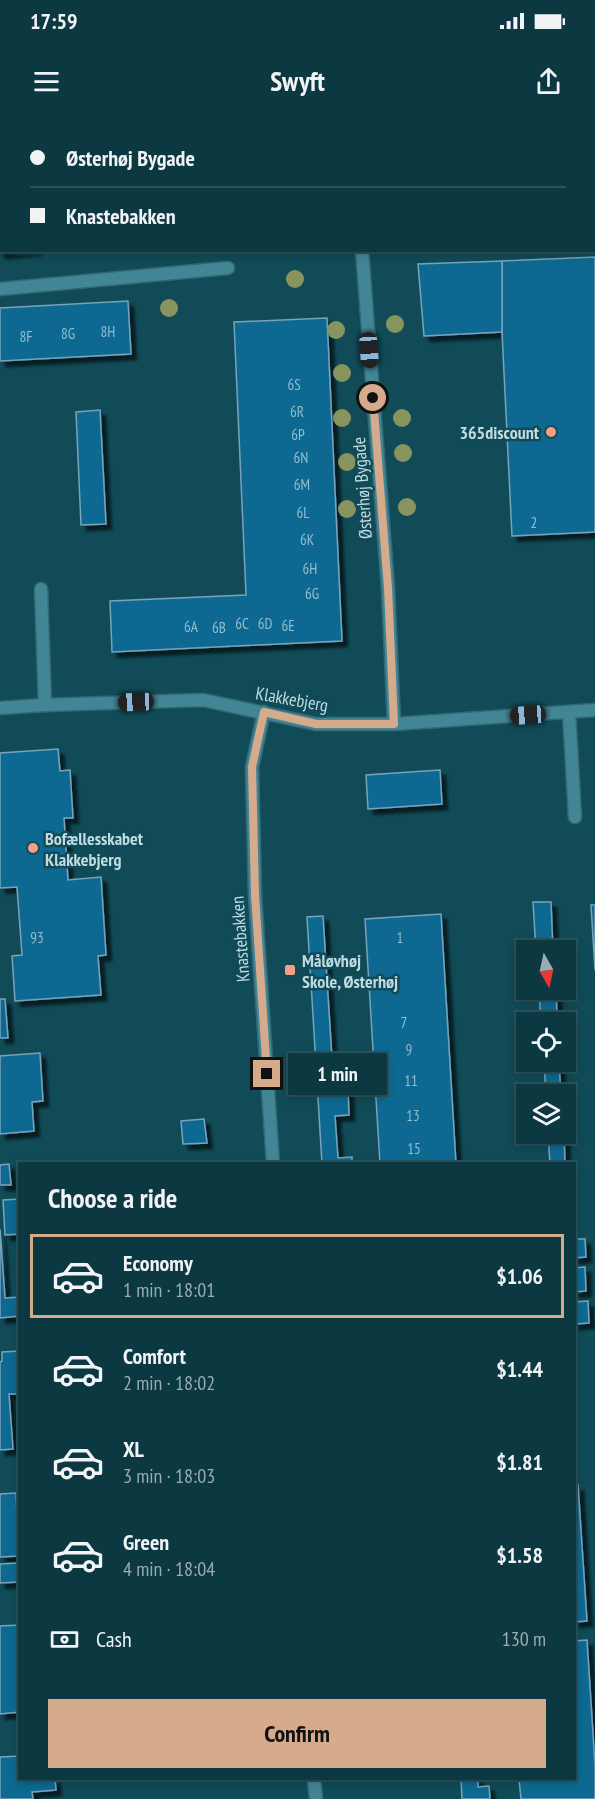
<!DOCTYPE html>
<html lang="en">
<head>
<meta charset="utf-8">
<style>
	:root { --surface:#0c3841; --page:#153f48; --text:#f1f3f6; --muted:#9aacb1; --line:#2c525a; --accent:#d6ab8b }
	body { margin:0; font-family:"PT Sans Narrow",sans-serif; background:var(--page); color:var(--text); height:100vh; display:flex; flex-direction:column; font-size:22px; white-space:nowrap }
	* { box-sizing:border-box; margin:0 }
	p { font-size:20px; color:var(--muted) }
	.icon { flex:none; width:33px; height:33px; fill:none; stroke:currentColor; stroke-width:2; stroke-linecap:round; stroke-linejoin:round }
	.map { position:relative; flex:1; overflow:hidden }
	.sheet { position:absolute; left:18px; top:1042px; width:558px; height:618px; display:flex; flex-direction:column; background:var(--surface); border-radius:0px; box-shadow:0 3px 9px #0003,0 0 0 2px var(--line) }
	.sheet>* { flex:none }
	.top-card { position:absolute; left:0px; top:0px; width:596px; height:132px; box-shadow:0 3px 9px #0003,0 0 0 2px var(--line); display:grid; align-content:center; height:132px; padding:0 30px; background:var(--surface) }
	.needle { width:39px; rotate:171deg }
	.fabs { position:absolute; left:516px; top:820px; display:grid; gap:12px }
	.fabs a { display:grid; place-items:center; width:60px; height:60px; border-radius:0px; background:var(--surface); box-shadow:0 3px 9px #0003,0 0 0 2px var(--line); font-size:30px }
	.end { position:absolute; width:27px; height:27px; margin:-14px; border:8px solid #d6ab8b; background:#111; box-shadow:0 0 0 3px #111 }
	.from { border-radius:50% }
	.bubble { position:absolute; height:42px; border-radius:0px; background:var(--surface); box-shadow:0 3px 9px #0003,0 0 0 2px var(--line); font-size:20px; font-weight:700; line-height:42px; text-align:center }
	.car { position:absolute; width:18px; height:36px; margin:-18px -9px; border-radius:8px; box-shadow:0 0 4px 2px #0007; background:linear-gradient(#222 24%,#8ab4d8 0 40%,#222 0 76%,#8ab4d8 0 86%,#222 0) }
	.top-card b { display:flex; align-items:center; gap:21px; height:57px; font-size:22px }
	.top-card b+b { border-top:2px solid var(--line) }
	.top-card i { width:15px; height:15px; background:var(--text) }
	ul { padding:0; list-style:none }
	li { display:flex; align-items:center; gap:18px; height:84px; margin:0 12px 9px; padding:0 18px; border:3px solid transparent; border-radius:0px }
	li div { flex:1 }
	li b { display:block; font-size:22px }
	li em { font-style:normal; font-weight:700 }
	li.active { border-color:var(--accent) }
	li>.icon { width:54px; height:54px; stroke-width:1.5 }
	h2 { padding:0 30px; font-size:27px; line-height:72px }
	.pay { display:flex; align-items:center; gap:15px; height:66px; padding:0 30px; font-size:22px }
	.pay p { margin-inline-start:auto }
	.primary-button { display:flex; gap:12px; margin-top:auto; padding:12px 30px }
	.primary-button a { flex:1; height:69px; border-radius:0px; background:var(--accent); color:#111; font-size:24px; font-weight:700; line-height:69px; text-align:center }
	.status { display:flex; justify-content:space-between; align-items:center; height:42px; padding:0 30px; background:var(--surface); direction:ltr }
	.status svg { height:16px; fill:currentColor }
	header { display:flex; justify-content:space-between; align-items:center; height:78px; padding:0 30px; background:var(--surface); font-size:27px; font-weight:700 }
	.map>svg:first-child { display:block }
	.building { fill:#106991; stroke:#78a3bd; stroke-width:1.5; filter:url(#shadow) }
	.lines { fill:none; stroke-linecap:round; stroke-linejoin:round }
	.lane-casing { stroke:#336873; stroke-width:15 }
	.street-casing { stroke:#336873; stroke-width:15 }
	.lane { stroke:#428595; stroke-width:12 }
	.street { stroke:#428595; stroke-width:12 }
	.tree { fill:#88945e }
	.route { stroke:#d6ab8b; stroke-width:8 }
	.poi-dot { fill:#f49e88; stroke:#104b57; stroke-width:2 }
	.labels { text-anchor:middle; dominant-baseline:central; stroke-width:5; stroke-linejoin:round; paint-order:stroke }
	.number-label { font-size:15px; fill:#94bece }
	.poi-label { font-size:18px; font-weight:bold; fill:#c0dbe2; stroke:#104b57; text-anchor:start }
	.street-label { font-size:18px; fill:#c0dbe2; stroke:#104b57 }
</style>
</head>
<body>
<div class="status"><b>17:59</b><svg viewBox="0 0 49 12"><path d="M0 12V9h3v3zM5 12V6h3v6zM10 12V3h3v9zM15 12V0h3v12zM26 1h20v11H26zM47 4h2v5h-2z"/></svg></div>
<header><svg class="icon" aria-label="menu" viewBox="0 0 24 24"><path d="M4 6h16M4 12h16M4 18h16"/></svg>Swyft<svg class="icon" aria-label="share" viewBox="0 0 24 24"><path d="M12 15V3M7 8l5-5 5 5M5 13v7h14v-7"/></svg></header>
<div class="map">
<svg width="595" height="1679" viewBox="0 0 595 1679">
	<defs>
		<filter id="shadow"><feDropShadow dx="5.5" dy="5.5" stdDeviation="1.5" flood-color="#0009"/></filter>
	</defs>
	<rect width="100%" height="100%" fill="#104b57"/>
	<g class="building">
		<path d="M426 0H595V14L594 2H426Z"/>
		<path d="M0 75H2V130H37L0 133Z"/>
		<path d="M595 137V412L512 416 502 212V141Z"/>
		<path d="M502 141V212L424 216 418 144Z"/>
		<path d="M128 181 131 234 0 241V188Z"/>
		<path d="M327 198 342 521 112 532 110 481 246 475 234 202Z"/>
		<path d="M100 290 106 404 81 405 76 292Z"/>
		<path d="M58 629 60 651 70 650 73 698H64L68 760 101 757 106 835 98 836 101 875 15 881 12 836 22 835 17 767 0 768V633Z"/>
		<path d="M440 650 442 684 368 689 366 655Z"/>
		<path d="M533 782H551L553 831H536Z"/>
		<path d="M591 785H595V850Z"/>
		<path d="M441 794 456 1044H380L365 799Z"/>
		<path d="M323 796 334 970H348L349 995 335 996 338 1038 352 1037V1044H322L307 797Z"/>
		<path d="M539 870H556L557 894H569L570 914H566V903H541Z"/>
		<path d="M0 879H5L8 918H0Z"/>
		<path d="M40 933 43 981 32 982 34 1011 0 1014V936Z"/>
		<path d="M544 942H559L561 975H546Z"/>
		<path d="M204 999 207 1023 183 1024 181 1001Z"/>
		<path d="M548 1014H564L565 1044H550Z"/>
		<path d="M9 1044 11 1065H0V1045Z"/>
		<path d="M20 1079V1114L5 1115 3 1080Z"/>
		<path d="M0 1109 5 1178 20 1177V1196L0 1198Z"/>
		<path d="M574 1119H585L586 1137 574 1138Z"/>
		<path d="M585 1147 586 1171 574 1172V1148Z"/>
		<path d="M588 1181 589 1203 575 1204 574 1206V1182Z"/>
		<path d="M20 1231V1274H9L13 1329 0 1330V1242L2 1241V1232Z"/>
		<path d="M578 1365 587 1501 574 1502V1366Z"/>
		<path d="M16 1373 19 1436 0 1437V1374Z"/>
		<path d="M20 1443V1462L0 1463V1444Z"/>
		<path d="M20 1505V1592L0 1594V1506Z"/>
		<path d="M587 1520 595 1645V1679H521L519 1659H574V1521Z"/>
		<path d="M20 1636V1659H55L56 1670 32 1672 33 1679H0V1637Z"/>
		<path d="M461 1659H478V1667L489 1666 490 1679H462Z"/>
	</g>
	<g class="lines">
		<defs>
			<g id="lane">
				<path d="M41 469 45 585"/>
				<path d="M569 592 575 697"/>
			</g>
			<g id="street">
				<path d="M351 0V2"/>
				<path d="M362 130 388 468 394 604"/>
				<path d="M0 169 228 148"/>
				<path d="M0 588 45 585 203 580 316 604H394L595 590"/>
				<path d="M264 592 252 647 255 775 273 1044"/>
				<path d="M314 1659 316 1679"/>
			</g>
		</defs>
		<use href="#lane" class="lane-casing"/>
		<use href="#street" class="street-casing"/>
		<use href="#lane" class="lane"/>
		<use href="#street" class="street"/>
	</g>
	<g class="tree">
		<circle cx="295" cy="159" r="9"/>
		<circle cx="169" cy="188" r="9"/>
		<circle cx="395" cy="204" r="9"/>
		<circle cx="336" cy="210" r="9"/>
		<circle cx="342" cy="253" r="9"/>
		<circle cx="342" cy="298" r="9"/>
		<circle cx="402" cy="298" r="9"/>
		<circle cx="403" cy="333" r="9"/>
		<circle cx="347" cy="342" r="9"/>
		<circle cx="407" cy="387" r="9"/>
		<circle cx="347" cy="389" r="9"/>
	</g>
	<g class="lines">
		<path class="route" d="M267 954 255 775 252 647 264 592 316 604H394L388 468 373 278"/>
	</g>
	<g class="poi-dot">
		<circle cx="551" cy="312" r="6"/>
		<circle cx="33" cy="728" r="6"/>
		<rect x="284" y="844" width="12" height="12" rx="3"/>
	</g>
	<g class="labels">
		<g class="number-label">
			<text x="108" y="211">8H</text>
			<text x="68" y="213">8G</text>
			<text x="26" y="216">8F</text>
			<text x="294" y="264">6S</text>
			<text x="297" y="291">6R</text>
			<text x="298" y="314">6P</text>
			<text x="301" y="337">6N</text>
			<text x="302" y="364">6M</text>
			<text x="303" y="392">6L</text>
			<text x="534" y="402">2</text>
			<text x="307" y="419">6K</text>
			<text x="310" y="448">6H</text>
			<text x="312" y="473">6G</text>
			<text x="242" y="503">6C</text>
			<text x="265" y="503">6D</text>
			<text x="288" y="505">6E</text>
			<text x="191" y="506">6A</text>
			<text x="219" y="507">6B</text>
			<text x="37" y="817">93</text>
			<text x="400" y="817">1</text>
			<text x="404" y="902">7</text>
			<text x="409" y="929">9</text>
			<text x="411" y="960">11</text>
			<text x="413" y="995">13</text>
			<text x="414" y="1028">15</text>
		</g>
		<g class="poi-label">
			<text x="539" y="312" text-anchor="end">365discount</text>
			<text x="45" y="718">Bofællesskabet<tspan x="45" dy="21">Klakkebjerg</tspan></text>
			<text x="302" y="840">Måløvhøj<tspan x="302" dy="21">Skole, Østerhøj</tspan></text>
		</g>
		<g class="street-label">
			<text transform="translate(362 368) rotate(-94)">Østerhøj Bygade</text>
			<text transform="translate(292 579) rotate(10)">Klakkebjerg</text>
			<text transform="translate(240 819) rotate(-94)">Knastebakken</text>
		</g>
	</g>
</svg>
<div class="fabs">
<a><svg class="needle" viewBox="-14 -14 28 28"><path d="M0-13l5 13h-10z" fill="#e53935"/><path d="M0 13l5-13h-10z" fill="#9aacb1"/></svg></a>
<a><svg class="icon" aria-label="locate" viewBox="0 0 24 24"><circle cx="12" cy="12" r="6"/><path d="M12 2v4M12 18v4M2 12h4M18 12h4"/></svg></a>
<a><svg class="icon" aria-label="layers" viewBox="0 0 24 24"><path d="M12 4l9 5-9 5-9-5zM3 14l9 5 9-5"/></svg></a>
</div>
<i class="end from" style="left:373px;top:278px"></i>
<i class="end" style="left:267px;top:954px"></i>
<div class="bubble" style="left:288px;top:933px;width:99px">1 min</div>
<i class="car" style="left:369px;top:230px;rotate:176deg"></i>
<i class="car" style="left:136px;top:582px;rotate:268deg"></i>
<i class="car" style="left:528px;top:595px;rotate:266deg"></i>
<div class="top-card">
<b><i class="from"></i>Østerhøj Bygade</b>
<b><i></i>Knastebakken</b>
</div>
<section class="sheet">
<h2>Choose a ride</h2>
<ul>
<li class="active"><svg class="icon" aria-label="car" viewBox="0 0 24 24"><path d="M5 17H2v-5l4-1 3-4h7l3 4 3 1v5h-3M9 17h6M6 11h13"/><circle cx="7" cy="17" r="2"/><circle cx="17" cy="17" r="2"/></svg><div><b>Economy</b><p>1 min · 18:01</p></div><em>$1.06</em></li>
<li><svg class="icon" aria-label="car" viewBox="0 0 24 24"><path d="M5 17H2v-5l4-1 3-4h7l3 4 3 1v5h-3M9 17h6M6 11h13"/><circle cx="7" cy="17" r="2"/><circle cx="17" cy="17" r="2"/></svg><div><b>Comfort</b><p>2 min · 18:02</p></div><em>$1.44</em></li>
<li><svg class="icon" aria-label="car" viewBox="0 0 24 24"><path d="M5 17H2v-5l4-1 3-4h7l3 4 3 1v5h-3M9 17h6M6 11h13"/><circle cx="7" cy="17" r="2"/><circle cx="17" cy="17" r="2"/></svg><div><b>XL</b><p>3 min · 18:03</p></div><em>$1.81</em></li>
<li><svg class="icon" aria-label="car" viewBox="0 0 24 24"><path d="M5 17H2v-5l4-1 3-4h7l3 4 3 1v5h-3M9 17h6M6 11h13"/><circle cx="7" cy="17" r="2"/><circle cx="17" cy="17" r="2"/></svg><div><b>Green</b><p>4 min · 18:04</p></div><em>$1.58</em></li>
</ul>
<div class="pay"><svg class="icon" aria-label="cash" viewBox="0 0 24 24"><path d="M3 7h18v10H3z"/><circle cx="12" cy="12" r="2"/></svg>Cash<p>130 m</p></div>
<div class="primary-button"><a>Confirm</a></div>
</section>
</div>
</body>
</html>
